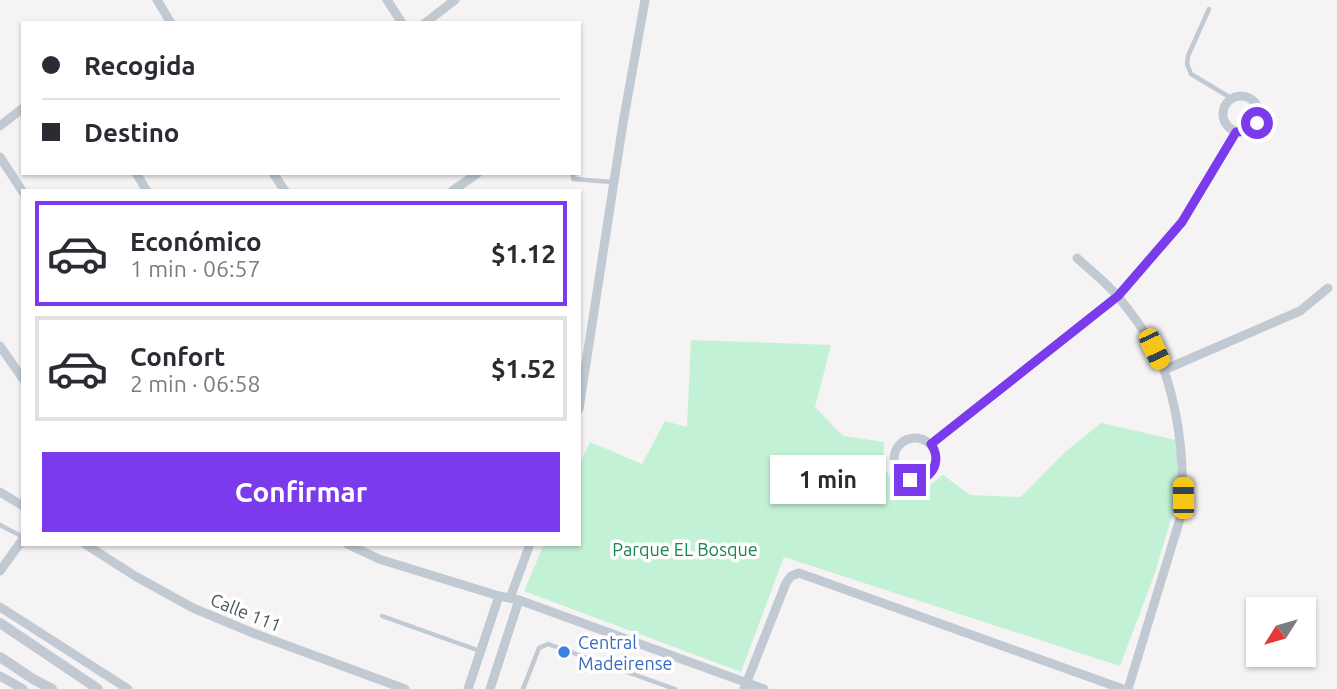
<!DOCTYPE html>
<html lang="es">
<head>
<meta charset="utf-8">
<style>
	:root { --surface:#fff; --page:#f7f7f7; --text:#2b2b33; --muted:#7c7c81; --line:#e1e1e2; --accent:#7c3aed }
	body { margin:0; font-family:Ubuntu,sans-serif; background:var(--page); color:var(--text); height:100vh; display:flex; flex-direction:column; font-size:26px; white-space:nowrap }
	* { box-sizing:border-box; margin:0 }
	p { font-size:23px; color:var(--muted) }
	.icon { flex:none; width:38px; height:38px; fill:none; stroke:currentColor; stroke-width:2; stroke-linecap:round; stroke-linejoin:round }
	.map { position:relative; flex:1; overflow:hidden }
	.sheet { position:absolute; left:21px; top:189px; width:560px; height:357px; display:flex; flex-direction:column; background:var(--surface); border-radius:0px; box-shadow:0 2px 5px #0004 }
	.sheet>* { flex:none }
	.hud { position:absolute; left:21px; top:21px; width:560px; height:154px; border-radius:0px; box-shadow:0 2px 5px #0004; display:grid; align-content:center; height:154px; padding:0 21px; background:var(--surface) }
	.needle { width:46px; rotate:233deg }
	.buttons { position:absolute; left:1246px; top:597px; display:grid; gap:14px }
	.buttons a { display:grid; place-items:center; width:70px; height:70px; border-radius:0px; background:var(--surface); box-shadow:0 2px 5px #0004; font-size:35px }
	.end { position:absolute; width:32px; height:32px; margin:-16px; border:9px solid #7c3aed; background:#fff; box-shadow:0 0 0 4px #fff }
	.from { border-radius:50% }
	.bubble { position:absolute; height:49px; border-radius:0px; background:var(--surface); box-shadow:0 2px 5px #0004; font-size:23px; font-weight:600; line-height:49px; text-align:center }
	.car { position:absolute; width:21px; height:42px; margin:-21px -10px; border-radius:9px; box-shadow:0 0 5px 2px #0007; background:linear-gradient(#f5c518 24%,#345 0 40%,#f5c518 0 76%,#345 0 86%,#f5c518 0) }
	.hud b { display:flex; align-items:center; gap:24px; height:66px; font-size:26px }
	.hud b+b { border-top:2px solid var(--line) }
	.hud i { width:18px; height:18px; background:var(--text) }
	ul { padding:12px 0 0; list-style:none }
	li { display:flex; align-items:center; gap:21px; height:105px; margin:0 14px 10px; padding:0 7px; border:4px solid var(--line); border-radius:0px }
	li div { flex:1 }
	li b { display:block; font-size:26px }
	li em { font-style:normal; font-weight:600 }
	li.selected { border-color:var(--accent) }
	li>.icon { width:63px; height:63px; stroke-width:1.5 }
	.action { display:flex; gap:14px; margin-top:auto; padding:14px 21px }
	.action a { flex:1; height:80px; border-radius:0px; background:var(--accent); color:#fff; font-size:28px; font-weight:600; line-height:80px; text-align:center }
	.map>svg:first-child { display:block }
	.green { fill:#c3f1d5 }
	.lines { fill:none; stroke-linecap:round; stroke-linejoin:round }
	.service { stroke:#c1cad2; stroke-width:4.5 }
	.minor { stroke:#c1cad2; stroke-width:9 }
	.tertiary { stroke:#c1cad2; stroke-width:10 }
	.route { stroke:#7c3aed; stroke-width:9 }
	.shop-dot { fill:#3f7fe0; stroke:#fff; stroke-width:2.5 }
	.labels { text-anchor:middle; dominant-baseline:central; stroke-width:7; stroke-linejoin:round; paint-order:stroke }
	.park-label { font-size:18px; fill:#17864f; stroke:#fff }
	.street-label { font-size:18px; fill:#4a5661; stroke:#fff }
	.shop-label { font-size:18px; fill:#366cbe; stroke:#fff; text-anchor:start }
</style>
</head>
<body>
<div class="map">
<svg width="1337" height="689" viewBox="0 0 1337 689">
	<rect width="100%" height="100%" fill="#f5f3f3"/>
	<path class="green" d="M691 340 831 345 815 407 843 436 884 442C884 449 883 458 884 465 889 482 906 494 924 488 930 486 937 479 943 475L970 495 1021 497 1064 453 1101 423 1176 440 1179 492 1155 573 1120 666 784 557 741 672 524 591 544 544H579V466L590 442 642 464 665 421 687 427Z"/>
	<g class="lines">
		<g class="service">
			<path d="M1209 9 1188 56 1187 64 1191 74 1231 98"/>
			<path d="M573 173V179L612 182"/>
			<path d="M0 525 23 537"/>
			<path d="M382 616 480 651"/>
			<path d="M523 689 539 648 548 644 675 689"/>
		</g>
		<g class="minor">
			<path d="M157 0 171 23"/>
			<path d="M387 0 402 23"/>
			<path d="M425 23 455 0"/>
			<circle cx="1241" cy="114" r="18"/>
			<path d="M0 126 23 108"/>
			<path d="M0 157 23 192"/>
			<path d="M136 173 147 191"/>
			<path d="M273 173 285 191"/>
			<path d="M452 191 478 173"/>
			<path d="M1077 258C1091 271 1108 284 1120 299 1137 320 1158 350 1166 376 1180 419 1186 474 1180 519L1128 689"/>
			<path d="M0 346 23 379"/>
			<path d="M1164 370 1300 311 1328 288"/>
			<path d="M579 409 623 123 645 0"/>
			<circle cx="915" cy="459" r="21"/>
			<path d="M931 444 1118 296 1182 222 1236 132"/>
			<path d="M0 492 23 506"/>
			<path d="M85 544 135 576 193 608 253 633 405 689"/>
			<path d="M347 544 379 559 499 596 519 600 764 689"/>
			<path d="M0 571 23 539"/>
			<path d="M510 598 530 544"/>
			<path d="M0 607 128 689"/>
			<path d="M0 676 23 689"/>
			<path d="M468 689 499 596"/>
			<path d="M490 689 519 600"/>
			<path d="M744 689 786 583 791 576 799 573 1123 689"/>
		</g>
		<g class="tertiary">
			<path d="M0 623 98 689"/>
			<path d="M0 657 33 679 52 689"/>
		</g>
	</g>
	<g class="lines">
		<path class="route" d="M910 480C931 482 943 462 931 444L1118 296 1182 222 1236 132 1248 131 1257 123"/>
	</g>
	<circle class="shop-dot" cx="564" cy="652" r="7"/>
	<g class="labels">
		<g class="park-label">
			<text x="685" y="549">Parque EL Bosque</text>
		</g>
		<g class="street-label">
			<text transform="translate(246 612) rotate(22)">Calle 111</text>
		</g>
		<g class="shop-label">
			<text x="578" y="642">Central<tspan x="578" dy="21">Madeirense</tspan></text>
		</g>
	</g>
</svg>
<div class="buttons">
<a><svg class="needle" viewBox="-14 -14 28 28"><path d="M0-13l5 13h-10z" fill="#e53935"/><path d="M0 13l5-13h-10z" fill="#7c7c81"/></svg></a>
</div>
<i class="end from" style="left:1257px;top:123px"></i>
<i class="end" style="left:910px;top:480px"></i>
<div class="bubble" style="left:770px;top:455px;width:116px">1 min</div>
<i class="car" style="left:1154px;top:349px;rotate:155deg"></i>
<i class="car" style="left:1183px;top:498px;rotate:359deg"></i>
<div class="hud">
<b><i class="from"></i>Recogida</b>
<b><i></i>Destino</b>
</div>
<section class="sheet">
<ul>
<li class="selected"><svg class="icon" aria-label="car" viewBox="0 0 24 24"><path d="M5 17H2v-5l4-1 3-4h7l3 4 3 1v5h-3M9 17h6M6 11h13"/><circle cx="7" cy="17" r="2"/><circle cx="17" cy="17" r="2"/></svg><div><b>Económico</b><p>1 min · 06:57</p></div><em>$1.12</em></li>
<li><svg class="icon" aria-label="car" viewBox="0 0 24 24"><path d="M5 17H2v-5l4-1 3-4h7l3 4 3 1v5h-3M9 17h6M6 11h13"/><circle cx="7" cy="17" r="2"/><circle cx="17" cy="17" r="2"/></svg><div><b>Confort</b><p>2 min · 06:58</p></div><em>$1.52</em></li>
</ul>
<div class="action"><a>Confirmar</a></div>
</section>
</div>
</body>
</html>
